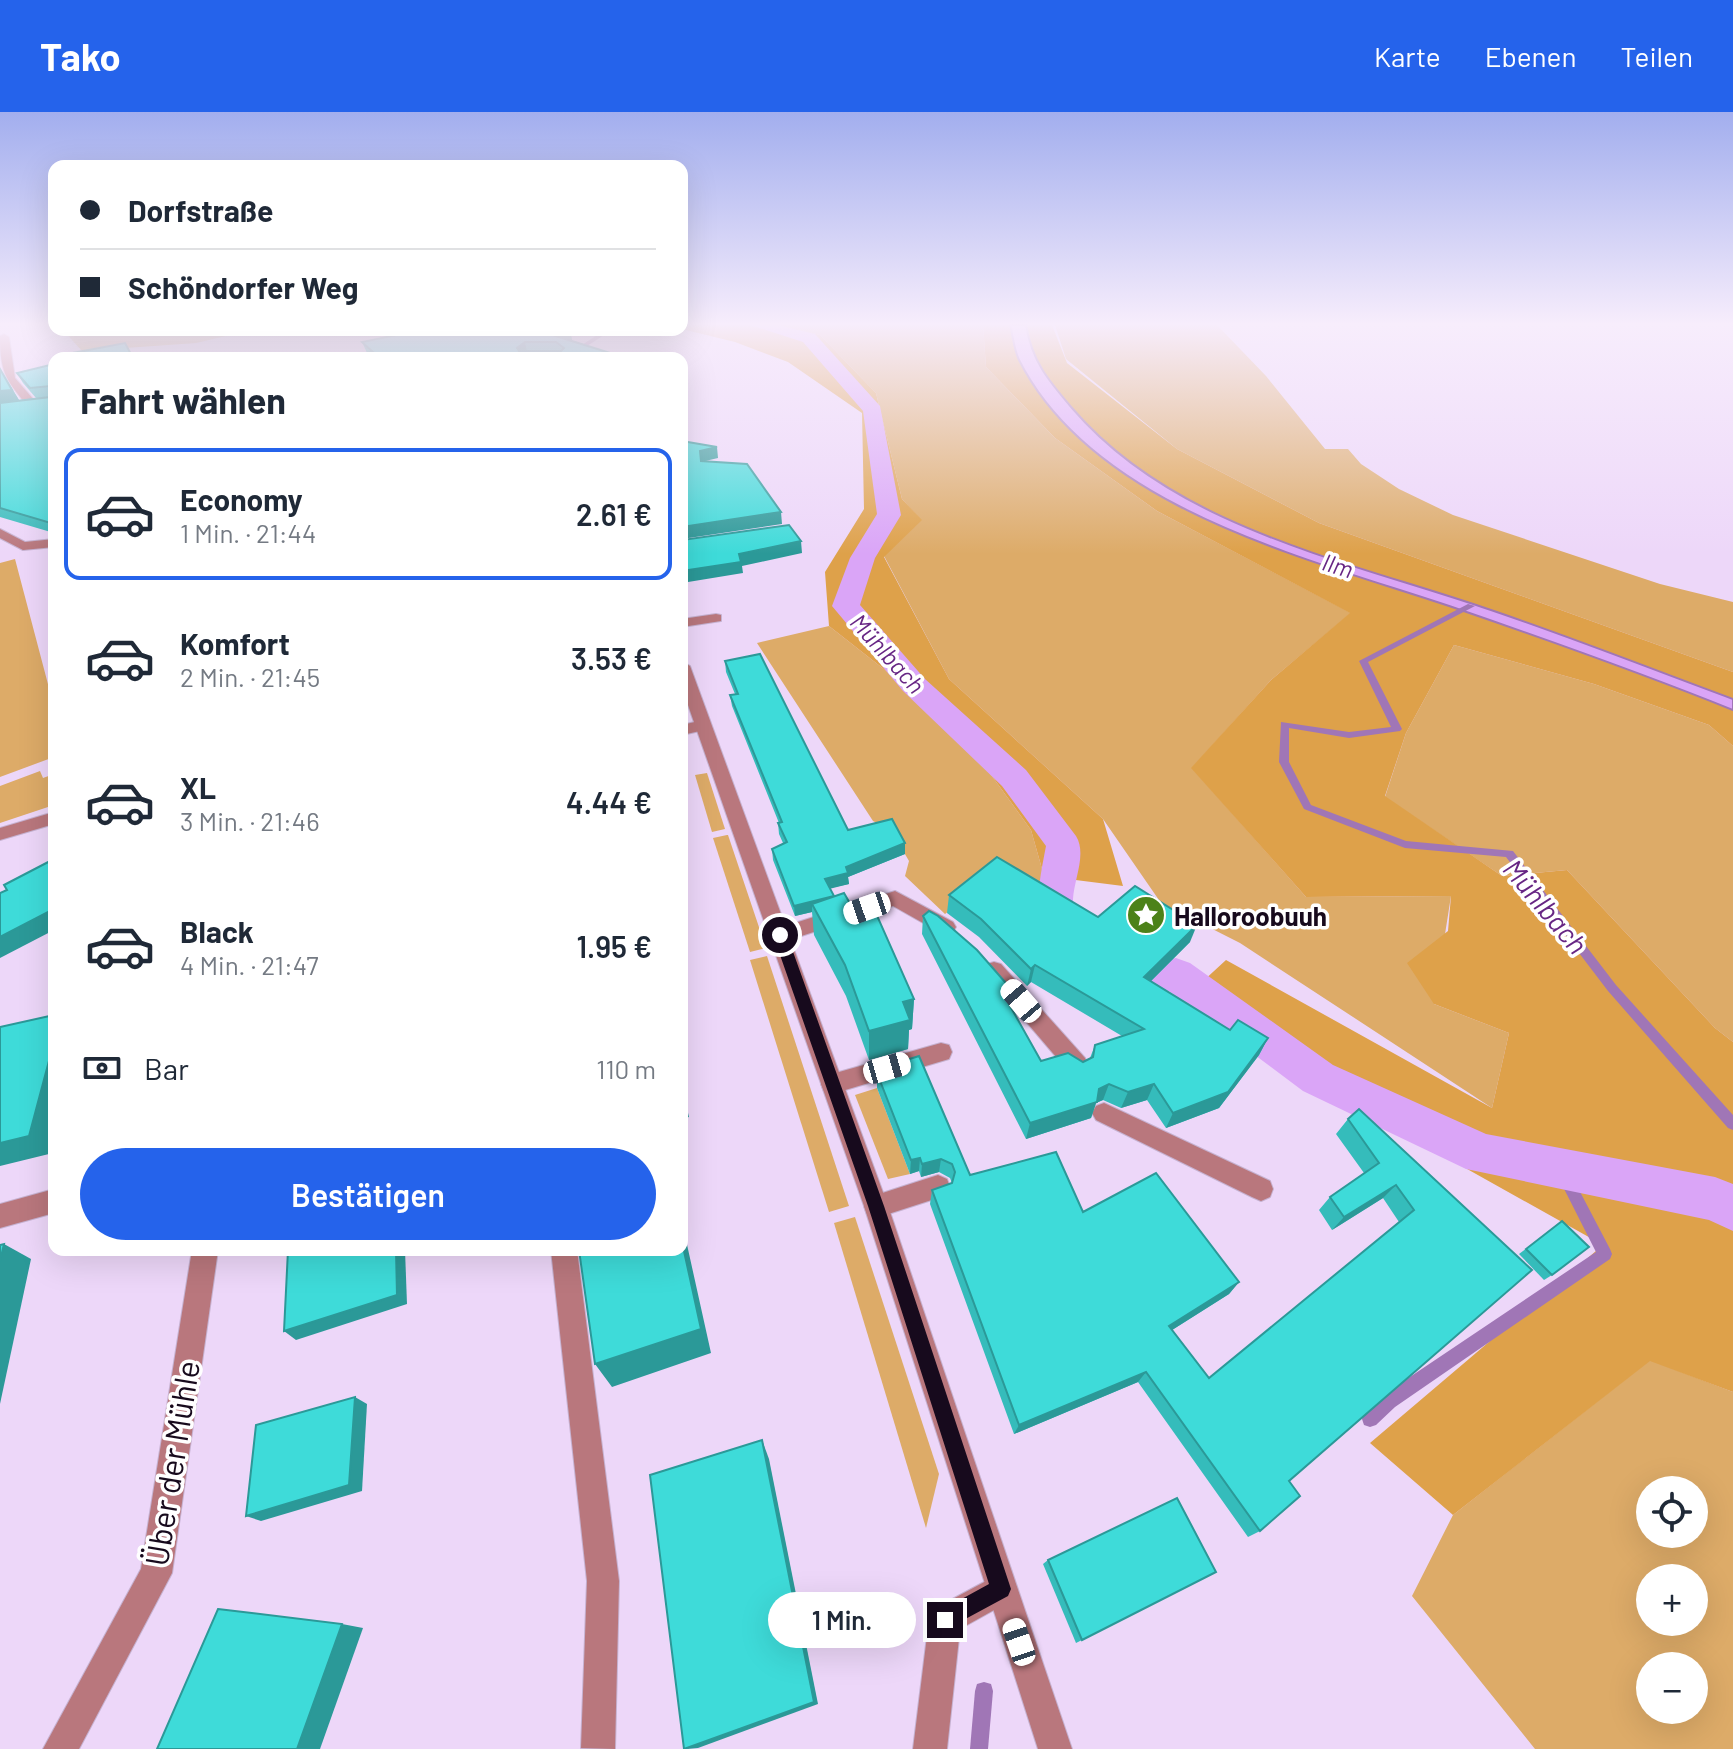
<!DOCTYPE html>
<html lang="de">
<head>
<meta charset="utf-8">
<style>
	:root { --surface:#fff; --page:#f6f6f7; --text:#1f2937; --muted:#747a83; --line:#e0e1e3; --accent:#2563eb }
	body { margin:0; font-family:Barlow,sans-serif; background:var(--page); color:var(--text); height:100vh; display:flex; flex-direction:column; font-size:30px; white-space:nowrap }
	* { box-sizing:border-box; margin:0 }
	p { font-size:26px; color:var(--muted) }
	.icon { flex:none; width:44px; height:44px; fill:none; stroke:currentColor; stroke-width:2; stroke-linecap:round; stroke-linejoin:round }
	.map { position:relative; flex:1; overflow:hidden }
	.details { position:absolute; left:48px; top:240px; width:640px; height:904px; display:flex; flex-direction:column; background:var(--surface); border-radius:16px; box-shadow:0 8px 32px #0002 }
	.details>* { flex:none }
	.guide { position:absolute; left:48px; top:48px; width:640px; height:176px; border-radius:16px; box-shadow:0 8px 32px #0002; display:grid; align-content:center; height:176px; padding:0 32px; background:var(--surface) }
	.buttons { position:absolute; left:1636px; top:1364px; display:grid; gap:16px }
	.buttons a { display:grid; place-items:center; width:72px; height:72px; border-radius:50%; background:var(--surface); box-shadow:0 8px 32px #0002; font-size:40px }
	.end { position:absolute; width:36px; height:36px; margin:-18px; border:10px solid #170a1d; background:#fff; box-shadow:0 0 0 4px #fff }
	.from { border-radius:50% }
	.bubble { position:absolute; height:56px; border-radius:28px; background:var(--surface); box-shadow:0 8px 32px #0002; font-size:26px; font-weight:600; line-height:56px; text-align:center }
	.car { position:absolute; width:24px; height:48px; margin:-24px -12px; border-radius:10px; box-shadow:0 0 6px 2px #0007; background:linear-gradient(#fff 24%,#345 0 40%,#fff 0 76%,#345 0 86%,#fff 0) }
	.guide b { display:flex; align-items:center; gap:28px; height:76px; font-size:30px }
	.guide b+b { border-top:2px solid var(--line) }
	.guide i { width:20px; height:20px; background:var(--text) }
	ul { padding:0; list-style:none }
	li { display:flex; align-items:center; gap:24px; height:132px; margin:0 16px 12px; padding:0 16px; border:4px solid transparent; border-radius:16px }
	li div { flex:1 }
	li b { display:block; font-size:30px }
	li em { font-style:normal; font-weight:600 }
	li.active { border-color:var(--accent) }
	li>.icon { width:72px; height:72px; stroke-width:1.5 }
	h2 { padding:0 32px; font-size:36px; line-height:96px }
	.pay { display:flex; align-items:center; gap:20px; height:88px; padding:0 32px; font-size:30px }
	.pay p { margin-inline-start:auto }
	.cta { display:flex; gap:16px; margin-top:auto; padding:16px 32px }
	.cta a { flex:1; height:92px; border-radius:48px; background:var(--accent); color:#fff; font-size:32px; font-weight:600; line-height:92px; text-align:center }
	header { display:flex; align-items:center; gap:48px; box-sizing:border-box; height:112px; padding:0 40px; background:var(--accent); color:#fff }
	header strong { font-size:38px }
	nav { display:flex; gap:44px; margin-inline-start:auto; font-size:28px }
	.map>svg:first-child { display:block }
	.green { fill:#ddab68; fill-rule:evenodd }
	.forest { fill:#dea14a }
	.water { fill:#daa5f7; stroke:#a076b6; stroke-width:2 }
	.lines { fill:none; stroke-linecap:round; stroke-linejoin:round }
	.stream { fill:#a076b6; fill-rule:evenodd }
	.canal { fill:#daa5f7; fill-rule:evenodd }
	.service-casing { stroke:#c6b2d1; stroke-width:2 }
	.minor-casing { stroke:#c6b2d1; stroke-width:2 }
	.tertiary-casing { stroke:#c6b2d1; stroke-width:2 }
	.service { fill:#b9777d; fill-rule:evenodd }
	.minor { fill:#b9777d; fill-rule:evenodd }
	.tertiary { fill:#b9777d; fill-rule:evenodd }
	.wall { fill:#35bcbb }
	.shaded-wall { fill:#2b9998 }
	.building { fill:#3edbd9; stroke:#2b9998; stroke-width:2; fill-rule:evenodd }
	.route { fill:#170a1d }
	.labels { text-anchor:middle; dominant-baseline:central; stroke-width:7; stroke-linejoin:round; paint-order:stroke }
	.far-water-label { font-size:24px; font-style:italic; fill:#672684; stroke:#fff }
	.poi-label { font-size:26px; font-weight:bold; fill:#170a1d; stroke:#fff; text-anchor:start }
	.water-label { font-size:28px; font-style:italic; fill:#672684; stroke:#fff }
	.near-street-label { font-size:32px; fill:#170a1d; stroke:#fff }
</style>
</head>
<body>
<header>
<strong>Tako</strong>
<nav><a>Karte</a><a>Ebenen</a><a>Teilen</a></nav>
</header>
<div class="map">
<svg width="1733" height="1637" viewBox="0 0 1733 1637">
	<rect width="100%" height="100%" fill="#edd7f9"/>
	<g class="green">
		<path d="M783 213H983L986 255 1055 326 1157 399 1351 501 1271 568 1192 656 1306 785 1451 784 1434 892 1509 921 1492 996 1240 831 1161 791 1103 707 949 567 884 444 921 408 902 387 876 281 820 223Z"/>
		<path d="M1055 213H1217L1266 264 1325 337H1348L1361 352 1399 377 1453 403 1660 472 1733 490V560L1319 411 1177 337 1066 247Z"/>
		<path d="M63 218H251L196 231 82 239Z"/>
		<path d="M15 447 49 576 54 575V645L0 665V451Z"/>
		<path d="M829 514 955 613 1031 718 1044 764 1039 785 994 763 945 802 905 764 909 749 891 718 873 709 757 531Z"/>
		<path d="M1454 533 1594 572 1709 613 1733 634V930L1715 916 1567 758 1502 764 1385 685 1406 621Z"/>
		<path d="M40 659 43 666 54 662V693L0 711V674Z"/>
		<path d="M707 661 725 717 712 720 695 663Z"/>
		<path d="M727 723H728L766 836 750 840 713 726Z"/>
		<path d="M767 844 849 1094 829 1100 750 848Z"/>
		<path d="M877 976 910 1062 888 1067 855 983Z"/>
		<path d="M855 1105 939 1362 926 1416 834 1111Z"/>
		<path d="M1650 1248 1733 1280V1637H1535L1412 1484 1453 1403ZM1650 1378H1694V1422H1650ZM1650 1466H1694V1510H1650ZM1650 1554H1694V1598H1650Z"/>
	</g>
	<g class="forest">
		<path d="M682 213H783L820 223 876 281 902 387 922 408 884 445 949 567 1103 707 1123 774 1044 764 1031 718 955 613 829 514 825 460 864 397 862 301 788 250 735 230 682 217Z"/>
		<path d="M983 213H1052L1067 251 1177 337 1319 411 1733 560V634L1709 613 1594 572 1454 533 1406 621 1385 684 1502 764 1567 758 1715 916 1733 930V1280L1650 1249 1453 1403 1370 1331 1603 1133 1176 894 1226 848 1492 996 1509 921 1434 892 1407 851 1448 819 1451 784 1306 785 1191 656 1271 568 1350 501 1157 399 1055 326 986 255Z"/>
	</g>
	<path class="water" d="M1010 213H1026C1032 249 1048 268 1072 296 1173 414 1340 447 1482 495 1566 523 1649 556 1733 587V598C1641 561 1548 528 1455 496 1310 447 1094 397 1019 248 1014 238 1013 224 1010 213Z"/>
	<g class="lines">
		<g class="stream">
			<path d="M605 218H612L576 241 571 240Z"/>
			<path d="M1468 492 1475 494 1368 550 1402 617 1400 619 1349 626 1289 616V650L1311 693 1406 729 1513 739 1616 873 1733 1003V1018L1728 1016 1608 879 1506 745 1405 736 1304 697 1279 650 1281 610 1349 620 1391 615 1359 549Z"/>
			<path d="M1561 1051 1566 1053 1610 1137 1612 1142 1610 1147 1395 1295 1376 1313 1370 1315 1364 1313 1362 1307 1364 1301 1383 1283 1596 1140 1554 1057 1556 1053Z"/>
			<path d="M984 1570 991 1572 993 1579 988 1637H970L975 1579 977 1572Z"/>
		</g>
		<g class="canal">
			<path d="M750 213H779L815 222 880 294 901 403 875 446 860 493 925 567 1026 658 1076 724C1087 742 1074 767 1073 787 1072 804 1081 813 1088 827L1083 837C1019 858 1040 766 1046 734L1002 674 903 579 832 494 850 446 877 402 863 299 803 230Z"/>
			<path d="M1176 846 1190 851 1333 953 1486 1022 1715 1065 1733 1072V1119L1709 1108 1466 1057 1303 979 1169 879 1130 885 1109 879 1103 868 1109 857Z"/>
		</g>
		<defs>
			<g id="service">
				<path d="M4 222 9 225 15 266 34 288V292H26C5 267 0 258 0 224Z"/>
				<path d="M716 502 721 503V509L682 515V507Z"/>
				<path d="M703 608 709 609V617L682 623V613Z"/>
				<path d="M895 779 953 810 956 815 953 820H939L893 794 780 831 773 828 770 823 773 818Z"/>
				<path d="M994 850 1001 852 1085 946 1088 953 1085 960 1077 963 1069 960 987 864 984 858 987 852Z"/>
				<path d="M941 931 949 933 952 940 949 947 832 982 824 979 821 972 824 965 832 962Z"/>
				<path d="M1104 991 1270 1069 1273 1077 1270 1085 1261 1089 1252 1085 1096 1008 1092 1001 1096 994Z"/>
				<path d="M938 1063 947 1067 950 1075 947 1083 876 1106 867 1102 864 1094 867 1086Z"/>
			</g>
			<g id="minor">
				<path d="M0 417 25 430 54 427V435L23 438 0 426Z"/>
				<path d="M54 700V712L0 728V716Z"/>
				<path d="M54 1077V1101L0 1116V1092Z"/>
				<path d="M192 1138H218L172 1461 79 1637H43L141 1457Z"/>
				<path d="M551 1138H577L619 1469 615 1637 581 1636 587 1469Z"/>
				<path d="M1001 1461 1012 1466 1017 1477 1012 1488 960 1517 947 1637H913L929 1508 934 1497Z"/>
			</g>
			<path id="tertiary" d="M682 549 690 554 888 1094 1072 1637H1038L864 1094 682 576Z"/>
		</defs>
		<use href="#service" class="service-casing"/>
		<use href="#minor" class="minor-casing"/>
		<use href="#tertiary" class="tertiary-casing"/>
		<use href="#service" class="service"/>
		<use href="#minor" class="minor"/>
		<use href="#tertiary" class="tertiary"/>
	</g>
	<g class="wall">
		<path d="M570 218 572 228H571L626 246 367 241 362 230Z"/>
		<path d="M54 252V421L0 405V257L19 288 36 286 23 271 17 261Z"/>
		<path d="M725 549 848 718 905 731V742L848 765 849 772 830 776 834 784 859 807 914 887 912 917 909 918 908 937 869 948 846 884 814 823 812 800 795 804 773 748 772 737 783 731 779 722 778 711H779L732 594 730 583 735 582 726 560Z"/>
		<path d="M949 783 1098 805 1190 830 1151 869 1230 918 1268 926 1259 943 1219 996 1166 1016 1147 988 1121 996 1103 988 1096 991 1091 1006 1026 1027 922 822 923 804 1009 893 1041 949 1083 950 1090 946 1095 933 1122 924 1031 870 1027 874 979 825 947 801Z"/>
		<path d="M877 961 970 1063 1083 1100 1239 1170 1229 1182 1172 1218 1209 1266 1399 1110 1383 1086 1332 1118 1319 1098 1330 1085 1364 1061 1336 1022 1348 1007 1532 1158 1289 1369 1260 1419 1248 1425 1138 1270 1014 1322 930 1092 932 1078 952 1071 950 1066 939 1060 921 1065 919 1059 910 1062 877 976Z"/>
		<path d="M1562 1109 1552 1163 1544 1168 1519 1142Z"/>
		<path d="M1048 1448 1082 1528 1076 1531 1043 1452Z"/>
	</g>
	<g class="shaded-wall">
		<path d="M570 218 572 228 560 233 556 224Z"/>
		<path d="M525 230 527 240 519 246 517 236Z"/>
		<path d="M0 257 19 288 0 291Z"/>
		<path d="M717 335 718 346 701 350 700 339Z"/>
		<path d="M781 400 782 412 682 427V415Z"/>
		<path d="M801 429 802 441 742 454 743 461 682 471V459L739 442Z"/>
		<path d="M905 731V742L848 765 849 772 825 778V767L846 755Z"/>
		<path d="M834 784 812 792V800L795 804 794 794Z"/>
		<path d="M54 797V818L0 846V825Z"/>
		<path d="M1197 813 1190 830 1138 882 1144 865Z"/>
		<path d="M1035 853 1031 870 1027 874 1031 857Z"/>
		<path d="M1012 878 1009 894 1005 885Z"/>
		<path d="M914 887 912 917 909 918 908 937 869 948V919L903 890Z"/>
		<path d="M1268 926 1259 943 1219 996 1166 1016 1173 1001Z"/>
		<path d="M54 930 53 1041 0 1054V1031Z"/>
		<path d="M1109 972 1103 988 1096 991 1091 1006 1026 1027 1030 1011Z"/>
		<path d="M1154 972 1147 988 1121 996 1128 980Z"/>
		<path d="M682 976 689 1005 682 1007Z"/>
		<path d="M920 1046 919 1059 910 1062 911 1048Z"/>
		<path d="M941 1047 939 1060 921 1065 922 1052Z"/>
		<path d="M1396 1073 1383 1086 1332 1118 1344 1105Z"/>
		<path d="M682 1110 711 1241 612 1275 595 1252 682 1130Z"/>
		<path d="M4 1132 31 1147 0 1292V1149Z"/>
		<path d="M396 1138H405L407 1192 296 1228 284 1219Z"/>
		<path d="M1239 1170 1229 1182 1161 1225 1169 1214Z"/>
		<path d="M1146 1260 1138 1270 1014 1322 1019 1313Z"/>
		<path d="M355 1285 367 1292 362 1379 261 1409 246 1404Z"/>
		<path d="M762 1328 769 1347 818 1592 698 1636 687 1637Z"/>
		<path d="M342 1512 363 1516 320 1637H297Z"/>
	</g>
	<g class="building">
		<path d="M421 218H570L556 224 626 246H338L373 240 362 230ZM525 230H556L564 236 561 239H519L517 236Z"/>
		<path d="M125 231 133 246H78L73 241Z"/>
		<path d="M54 252V412L0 396V291L50 285V274L30 276 17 261Z"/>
		<path d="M0 257 12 278 0 279Z"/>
		<path d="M682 329 717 335 700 339 701 349 747 352 781 400 682 415Z"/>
		<path d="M789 413 801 429 739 442 741 450 682 459V428Z"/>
		<path d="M760 542 848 718 892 707 905 731 846 755 848 761 825 767 834 784 794 794 772 737 787 730 778 711 782 710 730 583 738 582 725 549Z"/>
		<path d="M997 745 1098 805 1135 774 1197 813 1144 865 1230 918 1238 908 1268 926 1228 980 1173 1001 1154 972 1128 980 1109 972 1099 977 1097 990 1030 1011 923 804 929 799 938 804 977 838 1012 878 1005 885 1041 949 1068 941 1083 950 1093 945 1095 933 1144 917 1035 853 1031 857 981 807 949 783Z"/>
		<path d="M54 747V797L0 825V781L7 778 4 773Z"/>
		<path d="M844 781 859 807 875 799 914 887 903 890 910 908 869 919 845 853 812 792Z"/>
		<path d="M54 903V930L29 1024 0 1031V915Z"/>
		<path d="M919 944 970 1063 1056 1040 1083 1100 1156 1061 1239 1170 1169 1214 1209 1266 1414 1098 1396 1073 1344 1105 1330 1085 1379 1051 1348 1007 1359 997 1532 1158 1289 1369 1300 1384 1260 1419 1146 1260 1019 1313 932 1078 952 1071 955 1060 952 1052 941 1047 922 1052 920 1046 911 1048 877 961 878 957Z"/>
		<path d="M682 978 686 993 682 994Z"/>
		<path d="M1562 1109 1589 1135 1552 1163 1526 1137Z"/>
		<path d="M682 1130 701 1217 595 1252 579 1138H682Z"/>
		<path d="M4 1132 0 1149V1133Z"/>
		<path d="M288 1138H396L397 1183 284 1219Z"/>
		<path d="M355 1285 349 1373 246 1404 256 1313Z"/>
		<path d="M762 1328 814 1590 684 1637 650 1363Z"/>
		<path d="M1177 1386 1216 1460 1082 1528 1048 1448Z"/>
		<path d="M218 1497 342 1512 297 1637H157Z"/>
	</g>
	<linearGradient id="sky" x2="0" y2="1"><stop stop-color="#a2aeee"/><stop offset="0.48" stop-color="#f7edfc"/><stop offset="1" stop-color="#f7edfc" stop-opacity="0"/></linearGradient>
	<rect width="1733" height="442" fill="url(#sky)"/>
	<path class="route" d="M780 818 787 823 884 1094 1011 1477 1008 1484 945 1518 938 1515 935 1508 938 1500 989 1472 868 1094 773 823Z"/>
	<defs>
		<symbol id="sight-disc" viewBox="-11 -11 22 22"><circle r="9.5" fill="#4c8219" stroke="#fff"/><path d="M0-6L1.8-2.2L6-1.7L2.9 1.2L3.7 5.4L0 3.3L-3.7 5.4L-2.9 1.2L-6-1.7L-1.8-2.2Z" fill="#fff"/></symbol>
	</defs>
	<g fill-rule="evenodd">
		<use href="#sight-disc" x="1124" y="781" width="44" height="44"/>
	</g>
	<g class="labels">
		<g class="far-water-label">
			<text transform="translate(1338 453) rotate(17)">Ilm</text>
			<text transform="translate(888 541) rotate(48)">Mühlbach</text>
		</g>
		<g class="poi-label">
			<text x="1174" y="803">Halloroobuuh</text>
		</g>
		<g class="water-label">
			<text transform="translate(1546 794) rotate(50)">Mühlbach</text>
		</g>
		<g class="near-street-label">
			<text transform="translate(171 1351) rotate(-81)">Über der Mühle</text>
		</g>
	</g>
</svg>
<div class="buttons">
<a><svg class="icon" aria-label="locate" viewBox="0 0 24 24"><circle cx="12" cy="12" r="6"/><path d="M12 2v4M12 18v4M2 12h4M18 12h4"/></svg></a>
<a>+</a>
<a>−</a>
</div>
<i class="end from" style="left:780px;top:823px"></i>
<i class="end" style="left:945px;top:1508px"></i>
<div class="bubble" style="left:768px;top:1480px;width:148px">1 Min.</div>
<i class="car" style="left:867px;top:796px;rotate:251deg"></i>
<i class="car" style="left:1021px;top:889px;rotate:319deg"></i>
<i class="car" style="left:887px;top:956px;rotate:74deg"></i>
<i class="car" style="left:1019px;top:1530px;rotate:341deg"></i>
<div class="guide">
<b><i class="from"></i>Dorfstraße</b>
<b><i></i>Schöndorfer Weg</b>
</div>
<section class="details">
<h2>Fahrt wählen</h2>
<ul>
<li class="active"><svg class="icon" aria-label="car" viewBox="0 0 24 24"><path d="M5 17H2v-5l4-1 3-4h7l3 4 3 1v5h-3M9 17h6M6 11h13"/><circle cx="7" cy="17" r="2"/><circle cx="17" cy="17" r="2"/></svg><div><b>Economy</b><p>1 Min. · 21:44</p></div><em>2.61 €</em></li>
<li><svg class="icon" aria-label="car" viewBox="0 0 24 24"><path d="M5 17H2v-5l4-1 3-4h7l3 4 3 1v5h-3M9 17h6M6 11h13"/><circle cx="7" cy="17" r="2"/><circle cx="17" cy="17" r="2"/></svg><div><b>Komfort</b><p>2 Min. · 21:45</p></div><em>3.53 €</em></li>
<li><svg class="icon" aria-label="car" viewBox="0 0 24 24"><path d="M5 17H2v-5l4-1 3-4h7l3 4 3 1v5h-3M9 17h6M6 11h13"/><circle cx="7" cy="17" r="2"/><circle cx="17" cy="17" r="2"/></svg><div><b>XL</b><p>3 Min. · 21:46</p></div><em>4.44 €</em></li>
<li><svg class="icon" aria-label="car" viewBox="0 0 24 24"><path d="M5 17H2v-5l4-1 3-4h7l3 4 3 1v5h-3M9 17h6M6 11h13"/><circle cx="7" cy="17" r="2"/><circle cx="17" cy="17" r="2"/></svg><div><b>Black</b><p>4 Min. · 21:47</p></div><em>1.95 €</em></li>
</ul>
<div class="pay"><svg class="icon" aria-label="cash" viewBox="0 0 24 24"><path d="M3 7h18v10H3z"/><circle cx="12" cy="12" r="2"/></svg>Bar<p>110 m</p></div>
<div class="cta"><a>Bestätigen</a></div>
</section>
</div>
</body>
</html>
